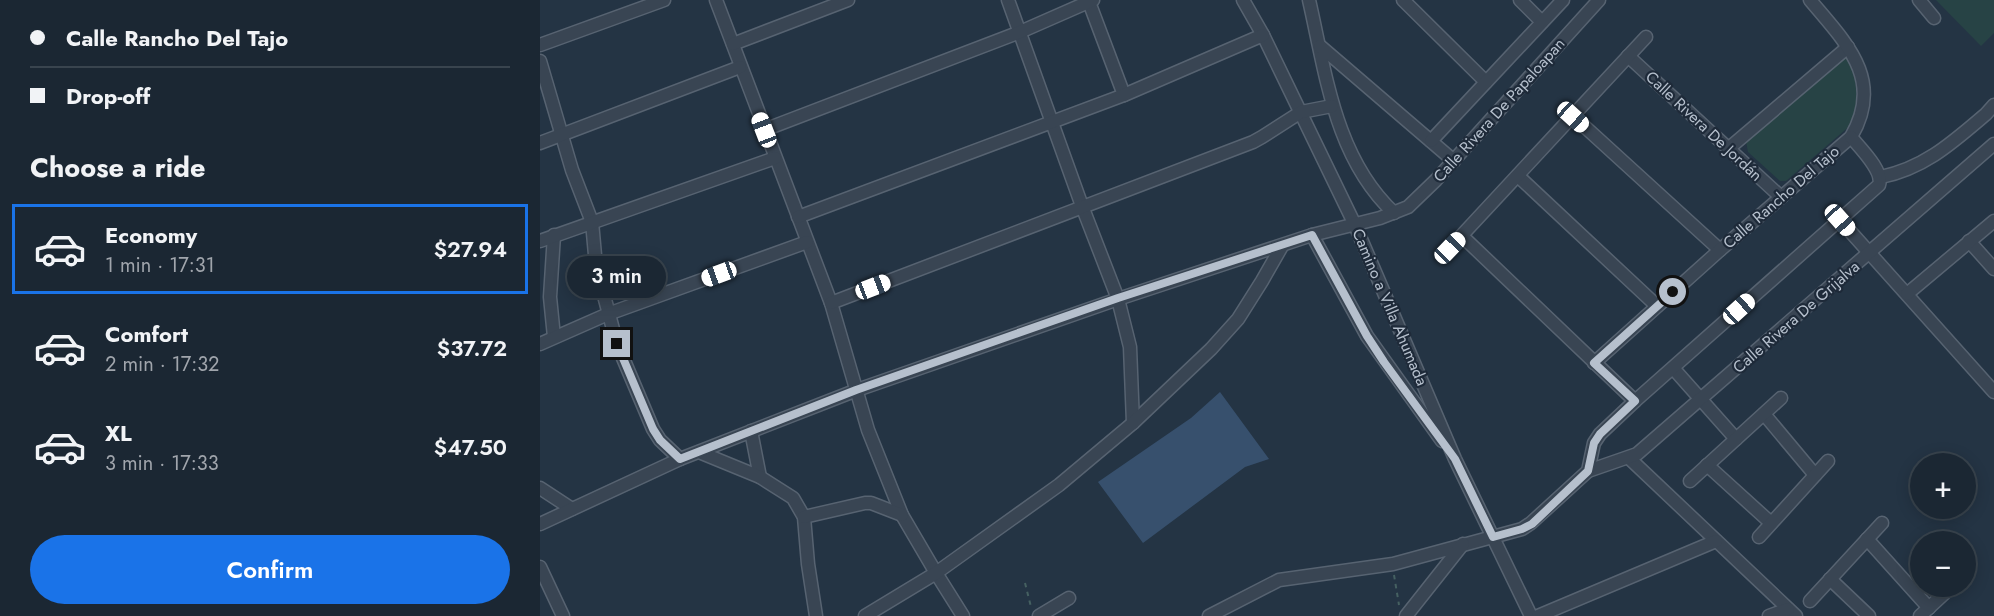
<!DOCTYPE html>
<html lang="en">
<head>
<meta charset="utf-8">
<style>
	:root { --surface:#1b2733; --page:#28333f; --text:#f1f3f6; --muted:#a0a5ac; --line:#39444e; --accent:#1a73e8 }
	body { margin:0; font-family:Jost,sans-serif; background:var(--page); color:var(--text); height:100vh; display:flex; flex-direction:column; font-size:22px; white-space:nowrap }
	* { box-sizing:border-box; margin:0 }
	p { font-size:20px; color:var(--muted) }
	.icon { flex:none; width:33px; height:33px; fill:none; stroke:currentColor; stroke-width:2; stroke-linecap:round; stroke-linejoin:round }
	.map { position:relative; flex:1; overflow:hidden }
	.drawer { display:flex; flex-direction:column; background:var(--surface); width:540px }
	.drawer>* { flex:none }
	.hud { display:grid; align-content:center; height:132px; padding:0 30px; background:var(--surface) }
	.controls { position:absolute; left:1370px; top:453px; display:grid; gap:12px }
	.controls a { display:grid; place-items:center; width:66px; height:66px; border-radius:50%; background:var(--surface); box-shadow:0 3px 15px #0003,0 0 0 2px var(--line); font-size:30px }
	.end { position:absolute; width:27px; height:27px; margin:-14px; border:8px solid #b6c0cd; background:#111; box-shadow:0 0 0 3px #111 }
	.from { border-radius:50% }
	.bubble { position:absolute; height:42px; border-radius:21px; background:var(--surface); box-shadow:0 3px 15px #0003,0 0 0 2px var(--line); font-size:20px; font-weight:600; line-height:42px; text-align:center }
	.car { position:absolute; width:18px; height:36px; margin:-18px -9px; border-radius:8px; box-shadow:0 0 4px 2px #0007; background:linear-gradient(#fff 24%,#345 0 40%,#fff 0 76%,#345 0 86%,#fff 0) }
	.hud b { display:flex; align-items:center; gap:21px; height:57px; font-size:22px }
	.hud b+b { border-top:2px solid var(--line) }
	.hud i { width:15px; height:15px; background:var(--text) }
	ul { padding:0; list-style:none }
	li { display:flex; align-items:center; gap:18px; height:90px; margin:0 12px 9px; padding:0 18px; border:3px solid transparent; border-radius:0px }
	li div { flex:1 }
	li b { display:block; font-size:22px }
	li em { font-style:normal; font-weight:600 }
	li.on { border-color:var(--accent) }
	li>.icon { width:54px; height:54px; stroke-width:1.5 }
	h2 { padding:0 30px; font-size:27px; line-height:72px }
	.cta { display:flex; gap:12px; margin-top:auto; padding:12px 30px }
	.cta a { flex:1; height:69px; border-radius:36px; background:var(--accent); color:#fff; font-size:24px; font-weight:600; line-height:69px; text-align:center }
	main { display:flex; flex:1; min-height:0 }
	.map>svg:first-child { display:block }
	.green { fill:#274345 }
	.water { fill:#37506d }
	.lines { fill:none; stroke-linecap:round; stroke-linejoin:round }
	.street-casing { stroke:#576371; stroke-width:15 }
	.path { stroke:#456061; stroke-width:2; stroke-dasharray:4.5 4.5; stroke-linecap:butt }
	.street { stroke:#394553; stroke-width:12 }
	.route { stroke:#b6c0cd; stroke-width:8 }
	.labels { text-anchor:middle; dominant-baseline:central; stroke-width:4.5; stroke-linejoin:round; paint-order:stroke }
	.street-label { font-size:16px; fill:#b6c0cd; stroke:#1e2a39 }
</style>
</head>
<body>
<main>
<section class="drawer">
<div class="hud">
<b><i class="from"></i>Calle Rancho Del Tajo</b>
<b><i></i>Drop-off</b>
</div>
<h2>Choose a ride</h2>
<ul>
<li class="on"><svg class="icon" aria-label="car" viewBox="0 0 24 24"><path d="M5 17H2v-5l4-1 3-4h7l3 4 3 1v5h-3M9 17h6M6 11h13"/><circle cx="7" cy="17" r="2"/><circle cx="17" cy="17" r="2"/></svg><div><b>Economy</b><p>1 min · 17:31</p></div><em>$27.94</em></li>
<li><svg class="icon" aria-label="car" viewBox="0 0 24 24"><path d="M5 17H2v-5l4-1 3-4h7l3 4 3 1v5h-3M9 17h6M6 11h13"/><circle cx="7" cy="17" r="2"/><circle cx="17" cy="17" r="2"/></svg><div><b>Comfort</b><p>2 min · 17:32</p></div><em>$37.72</em></li>
<li><svg class="icon" aria-label="car" viewBox="0 0 24 24"><path d="M5 17H2v-5l4-1 3-4h7l3 4 3 1v5h-3M9 17h6M6 11h13"/><circle cx="7" cy="17" r="2"/><circle cx="17" cy="17" r="2"/></svg><div><b>XL</b><p>3 min · 17:33</p></div><em>$47.50</em></li>
</ul>
<div class="cta"><a>Confirm</a></div>
</section>
<div class="map">
<svg width="1454" height="616" viewBox="0 0 1454 616">
	<rect width="100%" height="100%" fill="#243444"/>
	<g class="green">
		<path d="M1396 0H1454V33L1441 46Z"/>
		<path d="M1306 56 1315 76 1317 102 1312 124 1246 181H1240L1208 152 1206 141Z"/>
	</g>
	<path class="water" d="M680 392 729 459 705 467 603 543 558 482 651 418Z"/>
	<g class="lines">
		<defs>
			<g id="street">
				<path d="M176 0 291 303 328 430 362 515 396 573 423 616"/>
				<path d="M468 0 542 206 578 299 590 347 593 423"/>
				<path d="M703 0 723 35 815 225 915 459 991 616"/>
				<path d="M769 0C786 74 795 158 854 213"/>
				<path d="M863 0 946 82"/>
				<path d="M980 0 1002 22"/>
				<path d="M1379 0 1394 18"/>
				<path d="M549 2 584 95"/>
				<path d="M193 44 308 0"/>
				<path d="M0 45 124 0"/>
				<path d="M780 46 914 161"/>
				<path d="M1088 56 1241 197"/>
				<path d="M0 61 32 170 52 222 56 266 77 344 113 429 120 440 140 459"/>
				<path d="M1033 116 1180 250"/>
				<path d="M224 130 480 32 553 0"/>
				<path d="M891 141 1023 0"/>
				<path d="M0 143 200 67"/>
				<path d="M1188 149 1308 47"/>
				<path d="M978 176 1117 306"/>
				<path d="M1341 177C1385 168 1413 142 1446 114L1454 105"/>
				<path d="M258 217 584 95 723 35"/>
				<path d="M1300 220 1454 392"/>
				<path d="M14 235 10 297 14 337"/>
				<path d="M772 235 827 336 902 441"/>
				<path d="M922 236 1095 401"/>
				<path d="M0 241 235 158"/>
				<path d="M1429 241 1454 269"/>
				<path d="M910 248 1106 37"/>
				<path d="M1367 294 1454 221"/>
				<path d="M291 303 713 142 722 137 761 112 792 106"/>
				<path d="M0 344 68 314 267 242"/>
				<path d="M1054 363 1180 250 1311 137C1345 79 1305 42 1270 0"/>
				<path d="M1133 368 1196 439"/>
				<path d="M1224 414 1275 475"/>
				<path d="M211 431 220 477"/>
				<path d="M159 452 220 477 253 498 264 517 268 564 276 616"/>
				<path d="M1089 458 1256 616"/>
				<path d="M1167 465 1231 523"/>
				<path d="M1048 471 1097 454 1454 144"/>
				<path d="M1150 481 1241 398"/>
				<path d="M0 488 32 509"/>
				<path d="M264 517 325 503H331L362 515"/>
				<path d="M0 524 140 459 317 390 578 299 772 235 840 218 868 207 896 180 1059 0"/>
				<path d="M1219 537 1288 461"/>
				<path d="M1327 539 1389 608"/>
				<path d="M0 567 23 616"/>
				<path d="M1290 579 1329 616"/>
				<path d="M1270 601 1342 523"/>
				<path d="M325 616 396 573 519 485 593 423 671 349 698 319 722 281 742 246"/>
				<path d="M499 616 529 598"/>
				<path d="M669 616 739 580 853 564 982 529 991 523 1048 471 1054 443 1060 434 1095 401 1339 185C1344 171 1320 148 1311 137"/>
				<path d="M866 616 923 544"/>
				<path d="M998 616 1176 541"/>
				<path d="M1229 616 1248 609"/>
				<path d="M1380 616 1408 590"/>
			</g>
		</defs>
		<use href="#street" class="street-casing"/>
		<g class="path">
			<path d="M854 575 859 605"/>
			<path d="M485 583 491 607"/>
		</g>
		<use href="#street" class="street"/>
	</g>
	<g class="lines">
		<path class="route" d="M77 344 113 429 120 440 140 459 316 390 578 298 772 235 827 336 844 362 915 459 953 537 982 529 992 524 1048 471 1054 443 1060 434 1095 401 1054 363 1133 292"/>
	</g>
	<g class="labels">
		<g class="street-label">
			<text transform="translate(959 110) rotate(-48)">Calle Rivera De Papaloapan</text>
			<text transform="translate(1164 126) rotate(43)">Calle Rivera De Jordán</text>
			<text transform="translate(1241 197) rotate(-41)">Calle Rancho Del Tajo</text>
			<text transform="translate(850 307) rotate(67)">Camino a Villa Ahumada</text>
			<text transform="translate(1256 317) rotate(-41)">Calle Rivera De Grijalva</text>
		</g>
	</g>
</svg>
<div class="controls">
<a>+</a>
<a>−</a>
</div>
<i class="end from" style="left:1133px;top:292px"></i>
<i class="end" style="left:77px;top:344px"></i>
<div class="bubble" style="left:27px;top:256px;width:99px">3 min</div>
<i class="car" style="left:1033px;top:117px;rotate:132deg"></i>
<i class="car" style="left:224px;top:130px;rotate:339deg"></i>
<i class="car" style="left:1300px;top:220px;rotate:138deg"></i>
<i class="car" style="left:910px;top:248px;rotate:44deg"></i>
<i class="car" style="left:179px;top:274px;rotate:250deg"></i>
<i class="car" style="left:333px;top:287px;rotate:69deg"></i>
<i class="car" style="left:1199px;top:309px;rotate:48deg"></i>
</div>
</main>
</body>
</html>
